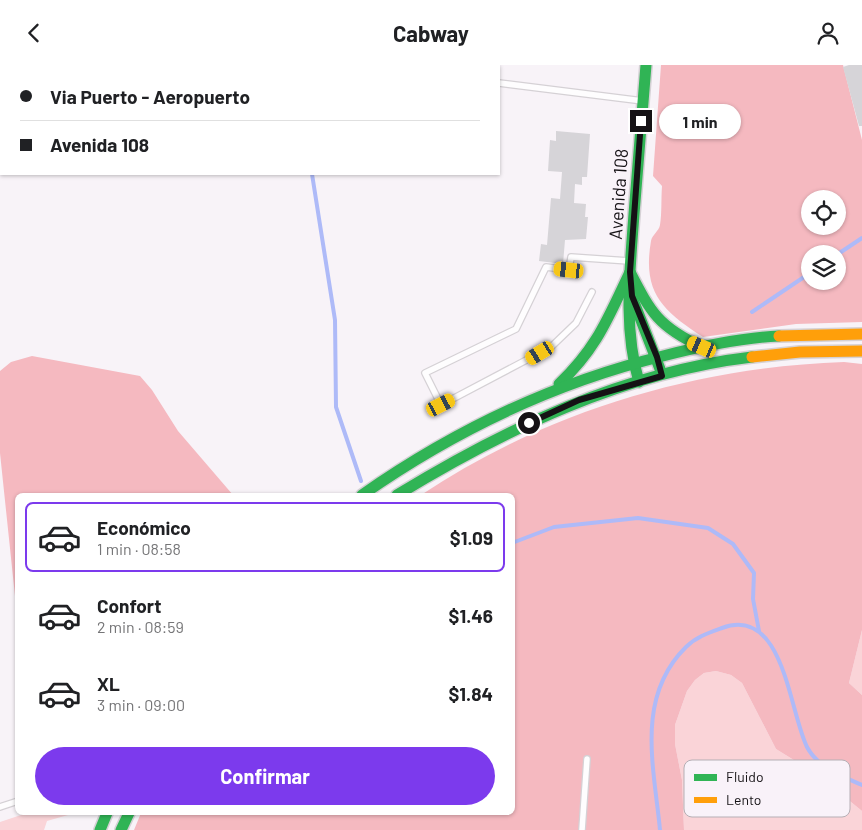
<!DOCTYPE html>
<html lang="es">
<head>
<meta charset="utf-8">
<style>
	:root { --surface:#fff; --page:#f6f6f6; --text:#202124; --muted:#757577; --line:#e0e0e0; --accent:#7c3aed }
	body { margin:0; font-family:Barlow,sans-serif; background:var(--page); color:var(--text); height:100vh; display:flex; flex-direction:column; font-size:19px; white-space:nowrap }
	* { box-sizing:border-box; margin:0 }
	p { font-size:16px; color:var(--muted) }
	.icon { flex:none; width:28px; height:28px; fill:none; stroke:currentColor; stroke-width:2; stroke-linecap:round; stroke-linejoin:round }
	.map { position:relative; flex:1; overflow:hidden }
	.panel { position:absolute; left:15px; top:428px; width:500px; height:322px; display:flex; flex-direction:column; background:var(--surface); border-radius:8px; box-shadow:0 1px 4px #0004 }
	.panel>* { flex:none }
	.top-card { position:absolute; left:0px; top:0px; width:500px; height:110px; box-shadow:0 1px 4px #0004; display:grid; align-content:center; height:110px; padding:0 20px; background:var(--surface) }
	.fabs { position:absolute; left:801px; top:125px; display:grid; gap:10px }
	.fabs a { display:grid; place-items:center; width:45px; height:45px; border-radius:50%; background:var(--surface); box-shadow:0 1px 4px #0004; font-size:25px }
	.end { position:absolute; width:22px; height:22px; margin:-11px; border:6px solid #151215; background:#fff; box-shadow:0 0 0 2px #fff }
	.from { border-radius:50% }
	.bubble { position:absolute; height:35px; border-radius:18px; background:var(--surface); box-shadow:0 1px 4px #0004; font-size:16px; font-weight:700; line-height:35px; text-align:center }
	.car { position:absolute; width:15px; height:30px; margin:-15px -8px; border-radius:6px; box-shadow:0 0 4px 1px #0007; background:linear-gradient(#f5c518 24%,#345 0 40%,#f5c518 0 76%,#345 0 86%,#f5c518 0) }
	.top-card b { display:flex; align-items:center; gap:18px; height:48px; font-size:19px }
	.top-card b+b { border-top:1px solid var(--line) }
	.top-card i { width:12px; height:12px; background:var(--text) }
	ul { padding:9px 0 0; list-style:none }
	li { display:flex; align-items:center; gap:15px; height:70px; margin:0 10px 8px; padding:0 10px; border:2px solid transparent; border-radius:8px }
	li div { flex:1 }
	li b { display:block; font-size:19px }
	li em { font-style:normal; font-weight:700 }
	li.on { border-color:var(--accent) }
	li>.icon { width:45px; height:45px; stroke-width:1.5 }
	.primary-button { display:flex; gap:10px; margin-top:auto; padding:10px 20px }
	.primary-button a { flex:1; height:58px; border-radius:30px; background:var(--accent); color:#fff; font-size:20px; font-weight:700; line-height:58px; text-align:center }
	header { display:flex; justify-content:space-between; align-items:center; height:65px; padding:0 20px; background:var(--surface); font-size:22px; font-weight:700 }
	.map>svg:first-child { display:block }
	.green { fill:#fad4d8 }
	.forest { fill:#f5b9c0; fill-rule:evenodd }
	.lines { fill:none; stroke-linecap:round; stroke-linejoin:round }
	.stream { stroke:#aebaf8; stroke-width:4 }
	.building { fill:#d6d4d8 }
	.lane-casing { stroke:#d5d1d5; stroke-width:8 }
	.fast-casing { stroke:#d5d1d5; stroke-width:14 }
	.slow-casing { stroke:#d5d1d5; stroke-width:14 }
	.lane { stroke:#fefdfe; stroke-width:5.5 }
	.fast { stroke:#30b455; stroke-width:11 }
	.slow { stroke:#ff9f0a; stroke-width:11 }
	.route { stroke:#151215; stroke-width:6 }
	.labels { text-anchor:middle; dominant-baseline:central; stroke-width:4; stroke-linejoin:round; paint-order:stroke }
	.street-label { font-size:18px; fill:#151215; stroke:#f9f2f9 }
	.key { fill:#f9f2f9; stroke:#b5afb5; stroke-width:1 }
	.key-label { font-size:14px; fill:#151215 }
</style>
</head>
<body>
<header><svg class="icon" aria-label="back" viewBox="0 0 24 24"><path d="M15 5l-7 7 7 7"/></svg>Cabway<svg class="icon" aria-label="person" viewBox="0 0 24 24"><circle cx="12" cy="8" r="4"/><path d="M4 21q1-7 8-7t8 7"/></svg></header>
<div class="map">
<svg width="862" height="765" viewBox="0 0 862 765">
	<rect width="100%" height="100%" fill="#f8f3f8"/>
	<g class="green">
		<path d="M862 565V630L849 618Z"/>
		<path d="M716 606 731 610 742 618 776 684 818 710 862 746V765H684L682 715 675 679V660L687 626 695 615 704 608Z"/>
		<path d="M27 748H75L47 756 44 765H0V757Z"/>
	</g>
	<g class="forest">
		<path d="M661 0H843L862 75V257L796 259 703 272C663 246 642 228 651 176 652 170 659 166 660 160 662 148 661 134 662 121L653 111ZM810 134H838V161H810ZM810 189H838V216H810Z"/>
		<path d="M32 291 140 311 152 325 178 366 233 430H18L17 550 0 388V306L11 297Z"/>
		<path d="M844 297 862 299V565L849 618 862 630V746L818 710 776 684 742 618 731 610 716 606 704 608 695 615 687 626 675 660V679L682 715 684 765H134L141 748H512V430H421C545 347 695 302 844 297Z"/>
	</g>
	<g class="lines">
		<g class="stream">
			<path d="M222 0 226 1"/>
			<path d="M142 1 148 0"/>
			<path d="M0 53H1"/>
			<path d="M312 109 335 255 336 342 361 416"/>
			<path d="M838 189 862 173"/>
			<path d="M752 247 810 208"/>
			<path d="M512 478 554 462 638 453 708 463 733 479 754 508 753 534 759 566"/>
			<path d="M660 765C654 702 635 632 686 582 696 572 708 568 722 563 784 540 789 646 807 682 818 703 842 711 862 720"/>
		</g>
	</g>
	<g class="building">
		<path d="M849 0H862V61H859L843 2Z"/>
		<path d="M556 66 590 69 587 112H582V120L575 119 574 138 586 139 585 152H588L586 174 565 175 563 199 539 196 541 179 547 180 551 133 560 134 562 107 548 106 550 75 556 76Z"/>
	</g>
	<g class="lines">
		<defs>
			<g id="lane">
				<path d="M499 18 643 36"/>
				<path d="M592 227 576 258 551 282 441 340 425 308 516 264 546 202 569 205 571 192 629 196"/>
				<path d="M0 742 18 736"/>
				<path d="M582 765 587 694"/>
			</g>
			<g id="fast">
				<path d="M630 207C651 248 659 262 702 282"/>
				<path d="M632 232 660 304"/>
				<path d="M639 317C623 263 630 205 634 149 638 100 642 50 646 0"/>
				<path d="M559 319C597 283 608 253 630 207"/>
				<path d="M362 430C455 365 553 318 663 291 702 281 739 273 779 271"/>
				<path d="M397 430C505 364 624 307 752 292"/>
				<path d="M100 765 107 748"/>
				<path d="M121 765 129 748"/>
			</g>
			<g id="slow">
				<path d="M779 271 862 269"/>
				<path d="M752 292 800 287 862 286"/>
			</g>
		</defs>
		<use href="#lane" class="lane-casing"/>
		<use href="#fast" class="fast-casing"/>
		<use href="#slow" class="slow-casing"/>
		<use href="#lane" class="lane"/>
		<use href="#fast" class="fast"/>
		<use href="#slow" class="slow"/>
	</g>
	<g class="lines">
		<path class="route" d="M529 358 579 335 662 311 657 292 632 231 630 207 641 56"/>
	</g>
	<g class="labels">
		<g class="street-label">
			<text transform="translate(618 129) rotate(-86)">Avenida 108</text>
		</g>
	</g>
	<rect x="684" y="695" width="166" height="57" rx="8" class="key"/>
	<rect x="694" y="709" width="23" height="7" fill="#30b455"/>
	<rect x="694" y="732" width="23" height="6" fill="#ff9f0a"/>
	<g class="key-label">
		<text x="726" y="717">Fluido</text>
		<text x="726" y="740">Lento</text>
	</g>
</svg>
<div class="fabs">
<a><svg class="icon" aria-label="locate" viewBox="0 0 24 24"><circle cx="12" cy="12" r="6"/><path d="M12 2v4M12 18v4M2 12h4M18 12h4"/></svg></a>
<a><svg class="icon" aria-label="layers" viewBox="0 0 24 24"><path d="M12 4l9 5-9 5-9-5zM3 14l9 5 9-5"/></svg></a>
</div>
<i class="end from" style="left:529px;top:358px"></i>
<i class="end" style="left:641px;top:56px"></i>
<div class="bubble" style="left:659px;top:39px;width:82px">1 min</div>
<i class="car" style="left:569px;top:205px;rotate:276deg"></i>
<i class="car" style="left:702px;top:282px;rotate:293deg"></i>
<i class="car" style="left:540px;top:288px;rotate:239deg"></i>
<i class="car" style="left:441px;top:340px;rotate:63deg"></i>
<div class="top-card">
<b><i class="from"></i>Via Puerto - Aeropuerto</b>
<b><i></i>Avenida 108</b>
</div>
<section class="panel">
<ul>
<li class="on"><svg class="icon" aria-label="car" viewBox="0 0 24 24"><path d="M5 17H2v-5l4-1 3-4h7l3 4 3 1v5h-3M9 17h6M6 11h13"/><circle cx="7" cy="17" r="2"/><circle cx="17" cy="17" r="2"/></svg><div><b>Económico</b><p>1 min · 08:58</p></div><em>$1.09</em></li>
<li><svg class="icon" aria-label="car" viewBox="0 0 24 24"><path d="M5 17H2v-5l4-1 3-4h7l3 4 3 1v5h-3M9 17h6M6 11h13"/><circle cx="7" cy="17" r="2"/><circle cx="17" cy="17" r="2"/></svg><div><b>Confort</b><p>2 min · 08:59</p></div><em>$1.46</em></li>
<li><svg class="icon" aria-label="car" viewBox="0 0 24 24"><path d="M5 17H2v-5l4-1 3-4h7l3 4 3 1v5h-3M9 17h6M6 11h13"/><circle cx="7" cy="17" r="2"/><circle cx="17" cy="17" r="2"/></svg><div><b>XL</b><p>3 min · 09:00</p></div><em>$1.84</em></li>
</ul>
<div class="primary-button"><a>Confirmar</a></div>
</section>
</div>
</body>
</html>
